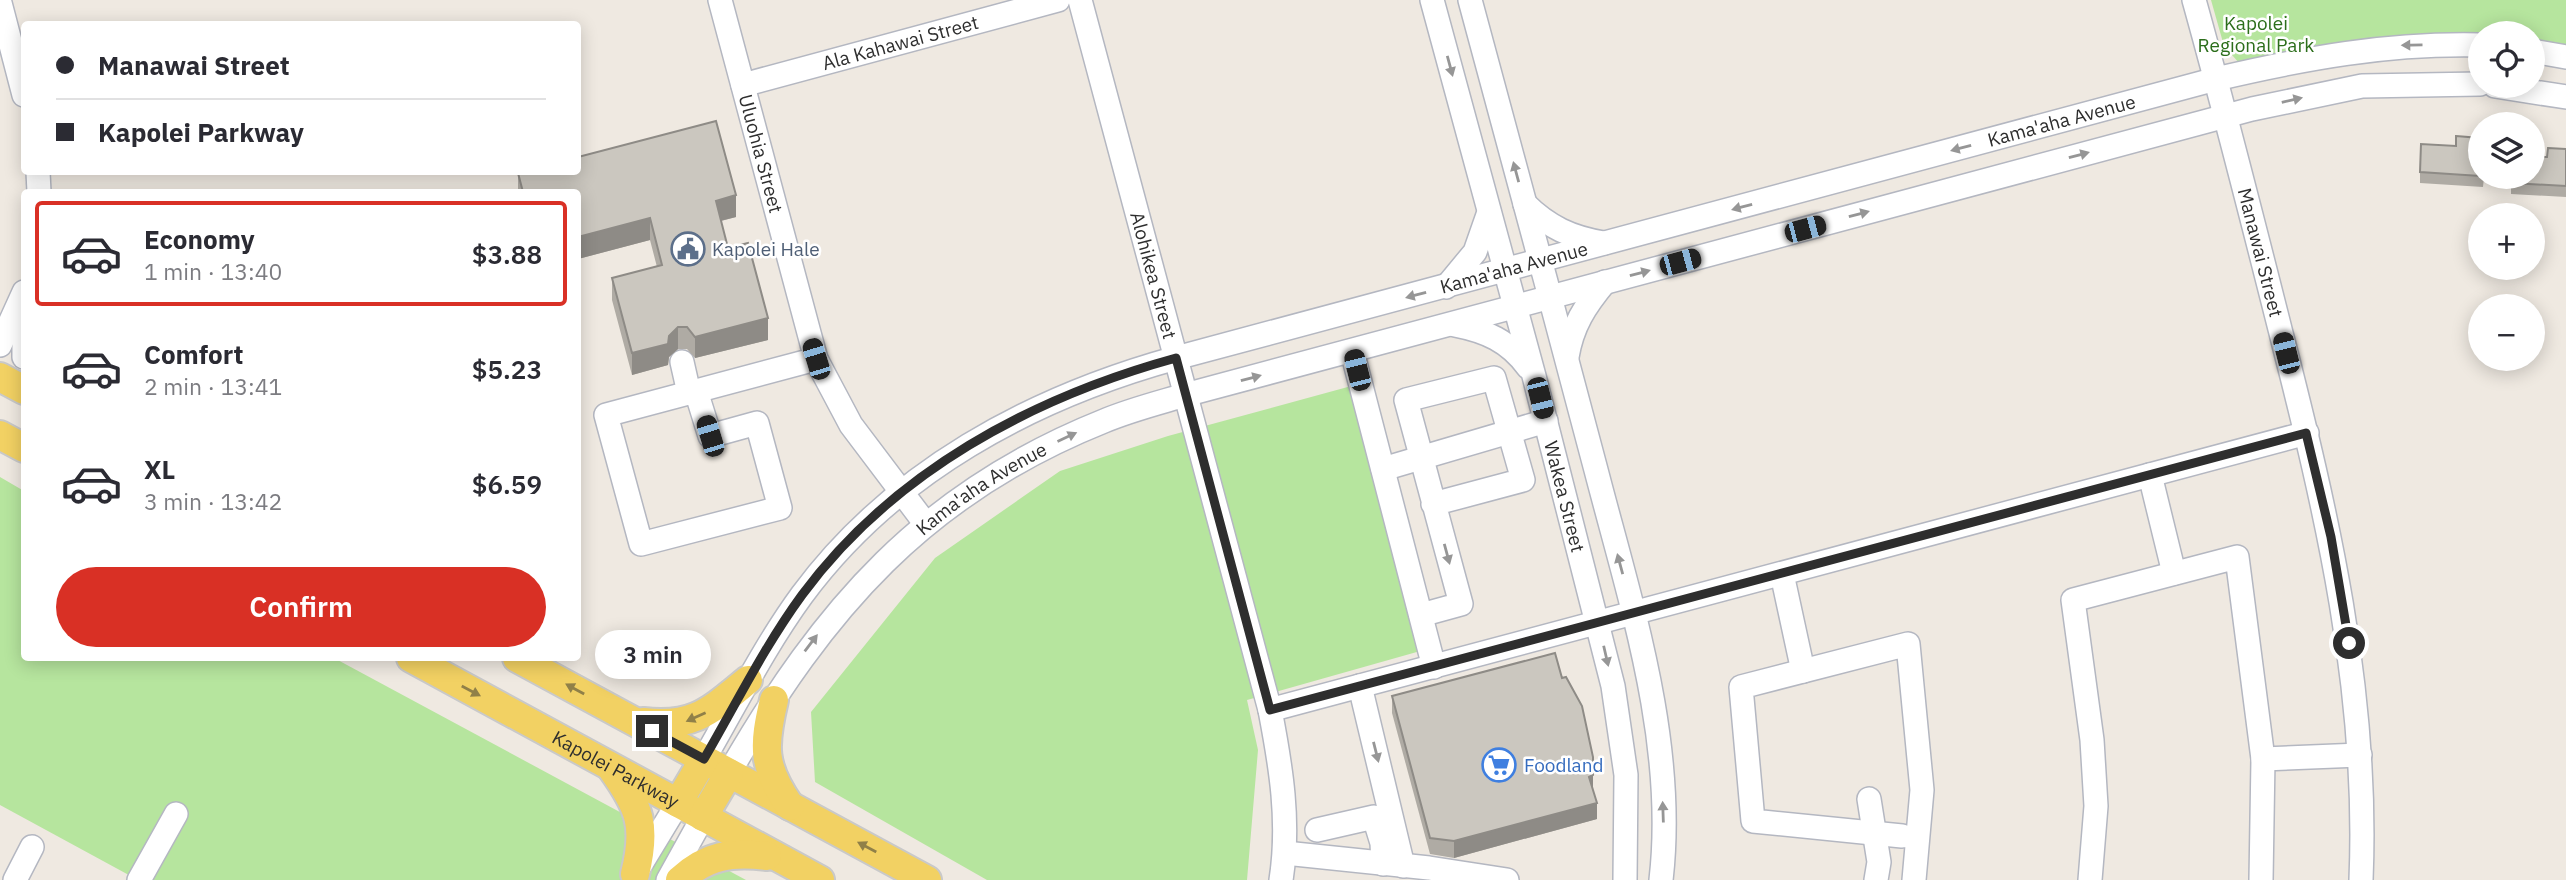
<!DOCTYPE html>
<html lang="en">
<head>
<meta charset="utf-8">
<style>
	:root { --surface:#fff; --page:#f7f7f7; --text:#2b2b33; --muted:#7c7c81; --line:#e1e1e2; --accent:#d93025 }
	body { margin:0; font-family:"IBM Plex Sans",sans-serif; background:var(--page); color:var(--text); height:100vh; display:flex; flex-direction:column; font-size:26px; white-space:nowrap }
	* { box-sizing:border-box; margin:0 }
	p { font-size:23px; color:var(--muted) }
	.icon { flex:none; width:38px; height:38px; fill:none; stroke:currentColor; stroke-width:2; stroke-linecap:round; stroke-linejoin:round }
	.map { position:relative; flex:1; overflow:hidden }
	.panel { position:absolute; left:21px; top:189px; width:560px; height:472px; display:flex; flex-direction:column; background:var(--surface); border-radius:7px; box-shadow:0 4px 18px #0003 }
	.panel>* { flex:none }
	.banner { position:absolute; left:21px; top:21px; width:560px; height:154px; border-radius:7px; box-shadow:0 4px 18px #0003; display:grid; align-content:center; height:154px; padding:0 35px; background:var(--surface) }
	.tools { position:absolute; left:2468px; top:21px; display:grid; gap:14px }
	.tools a { display:grid; place-items:center; width:77px; height:77px; border-radius:50%; background:var(--surface); box-shadow:0 4px 18px #0003; font-size:35px }
	.end { position:absolute; width:32px; height:32px; margin:-16px; border:9px solid #2e2e2e; background:#fff; box-shadow:0 0 0 4px #fff }
	.from { border-radius:50% }
	.bubble { position:absolute; height:49px; border-radius:24px; background:var(--surface); box-shadow:0 4px 18px #0003; font-size:23px; font-weight:600; line-height:49px; text-align:center }
	.car { position:absolute; width:21px; height:42px; margin:-21px -10px; border-radius:9px; box-shadow:0 0 5px 2px #0007; background:linear-gradient(#222 24%,#8ab4d8 0 40%,#222 0 76%,#8ab4d8 0 86%,#222 0) }
	.banner b { display:flex; align-items:center; gap:24px; height:66px; font-size:26px }
	.banner b+b { border-top:2px solid var(--line) }
	.banner i { width:18px; height:18px; background:var(--text) }
	ul { padding:12px 0 0; list-style:none }
	li { display:flex; align-items:center; gap:21px; height:105px; margin:0 14px 10px; padding:0 21px; border:4px solid transparent; border-radius:7px }
	li div { flex:1 }
	li b { display:block; font-size:26px }
	li em { font-style:normal; font-weight:600 }
	li.current { border-color:var(--accent) }
	li>.icon { width:63px; height:63px; stroke-width:1.5 }
	.action { display:flex; gap:14px; margin-top:auto; padding:14px 35px }
	.action a { flex:1; height:80px; border-radius:42px; background:var(--accent); color:#fff; font-size:28px; font-weight:600; line-height:80px; text-align:center }
	.map>svg:first-child { display:block }
	.green { fill:#b6e59e }
	.lines { fill:none; stroke-linecap:round; stroke-linejoin:round }
	.minor-casing { stroke:#b4b7c1; stroke-width:26 }
	.major-casing { stroke:#c9c9c9; stroke-width:32 }
	.minor { stroke:#fff; stroke-width:23 }
	.major { stroke:#f2d163; stroke-width:28 }
	.wall { fill:#afaba4 }
	.shaded-wall { fill:#8e8b86 }
	.building { fill:#cbc7bf; stroke:#8e8b86; stroke-width:2 }
	.oneway { fill:#969696 }
	.oneway2 { fill:#908048 }
	.route { stroke:#2e2e2e; stroke-width:9 }
	.labels { text-anchor:middle; dominant-baseline:central; stroke-width:5; stroke-linejoin:round; paint-order:stroke }
	.park-label { font-size:19px; fill:#2c6e1b; stroke:#fff }
	.street-label { font-size:19px; fill:#2e2e2e; stroke:#fff }
	.service-label { font-size:19px; fill:#4e5e75; stroke:#fff; text-anchor:start }
	.shop-label { font-size:19px; fill:#366cbe; stroke:#fff; text-anchor:start }
</style>
</head>
<body>
<div class="map">
<svg width="2566" height="880" viewBox="0 0 2566 880">
	<rect width="100%" height="100%" fill="#efe9e1"/>
	<g class="green">
		<path d="M2211 0H2566V52L2532 47V33H2480V42L2240 64 2224 46Z"/>
		<path d="M1355 385 1438 646 1247 700 1258 750 1247 880H987L815 782 811 712 935 558 1060 471 1168 436Z"/>
		<path d="M0 477 24 491V658H334L746 880H138L0 805Z"/>
	</g>
	<g class="lines">
		<defs>
			<g id="minor">
				<path id="s1" d="M720 0 816 359 851 425 925 523"/>
				<path id="s2" d="M1080 0 1270 710C1281 767 1290 822 1281 880"/>
				<path id="s3" d="M1432 0 1534 376 1613 686 1626 775 1625 880"/>
				<path d="M1470 0C1512 157 1555 313 1596 470 1630 601 1677 742 1661 880"/>
				<path id="s4" d="M2194 0C2225 111 2253 222 2281 333 2327 513 2369 692 2361 880"/>
				<path d="M0 3 24 95"/>
				<path d="M2532 51 2566 57"/>
				<path id="s5" d="M743 85 1058 0"/>
				<path d="M2495 86 2566 97"/>
				<path d="M38 172 39 192"/>
				<path d="M1525 204C1548 227 1572 238 1604 243"/>
				<path d="M1446 287 1475 252 1489 212"/>
				<path d="M24 308V357"/>
				<path d="M1455 325C1486 331 1509 341 1528 367"/>
				<path d="M0 345 24 292"/>
				<path d="M1352 351 1434 667"/>
				<path d="M1567 357C1572 326 1585 306 1605 282"/>
				<path d="M682 362 689 393"/>
				<path d="M696 391 710 436 757 423 780 508 641 544 606 415 816 359"/>
				<path d="M1383 469 1546 421"/>
				<path d="M2150 475 2174 573"/>
				<path d="M1782 574 1803 671"/>
				<path d="M1421 615 1461 604 1406 400 1494 378 1523 480 1433 504"/>
				<path d="M1360 686 1403 866"/>
				<path d="M1270 710 2307 433"/>
				<path id="s6" d="M704 759C736 704 764 647 802 595 893 472 1031 398 1176 358L2216 79C2306 58 2387 43 2480 45"/>
				<path d="M2263 759 2360 755"/>
				<path id="s7" d="M729 773C824 608 924 493 1104 421 1130 410 1158 403 1185 395L2252 109 2362 86 2480 84"/>
				<path d="M1869 799 1879 862 1876 880"/>
				<path d="M1317 830 1374 817 1382 843 1383 864"/>
				<path d="M1902 836 1753 821 1741 687 1908 644 1922 790 1914 880"/>
				<path d="M1285 853 1429 868 1507 880"/>
				<path d="M638 869 678 803"/>
				<path d="M15 880 32 847"/>
				<path d="M139 880 176 814"/>
				<path d="M668 880 703 817"/>
				<path d="M2090 880 2096 806 2092 740 2073 600 2237 557 2263 759 2261 880"/>
			</g>
			<g id="major">
				<path d="M0 377 24 390"/>
				<path d="M0 435 24 448"/>
				<path id="s8" d="M411 658 820 880"/>
				<path d="M517 658 927 880"/>
				<path d="M774 700C763 746 762 766 790 806"/>
				<path d="M643 722C694 728 710 711 748 680"/>
				<path d="M612 769C640 808 647 826 635 874"/>
				<path d="M678 803 704 759"/>
				<path d="M703 817 729 773"/>
				<path d="M680 880C707 855 731 852 767 856"/>
			</g>
		</defs>
		<use href="#minor" class="minor-casing"/>
		<use href="#major" class="major-casing"/>
		<use href="#minor" class="minor"/>
		<use href="#major" class="major"/>
	</g>
	<g class="wall">
		<path d="M2480 138V177H2484L2483 187 2420 183V172L2456 146Z"/>
		<path d="M2566 149V197L2511 194V177Z"/>
		<path d="M518 173 736 217 721 221 728 248 768 340 695 358 687 349H678L669 357 668 365 632 375 612 300V278L657 267 650 240 578 259V192H518Z"/>
		<path d="M1392 696 1593 791 1597 819 1454 858 1430 854 1392 713Z"/>
	</g>
	<g class="shaded-wall">
		<path d="M736 195V217L716 222V201Z"/>
		<path d="M650 218V240L578 259V237Z"/>
		<path d="M768 318V340L695 358V337Z"/>
		<path d="M678 327V349L669 357 668 365 632 375V353L669 336Z"/>
		<path d="M1593 775V791L1589 777Z"/>
		<path d="M1597 803V819L1454 858V841Z"/>
	</g>
	<g class="building">
		<path d="M716 121 736 195 716 201 728 248 748 243 768 318 695 337 687 327H678L669 336 668 344 632 353 612 278 662 265 650 218 578 237V192H523L518 173 524 172H578V157Z"/>
		<path d="M2456 136 2480 138V176L2420 172 2421 144 2456 146Z"/>
		<path d="M2548 148 2566 149V186L2511 183V177H2532V157H2547Z"/>
		<path d="M1555 653 1562 678 1566 677 1582 706 1593 757V775L1589 777 1597 803 1454 841 1430 838 1392 696Z"/>
	</g>
	<defs><path id="oneway-solid" d="M-6-.8H1V-3.2L6.5 0L1 3.2V.8H-6Z" transform="scale(1.75)"/></defs>
	<g class="oneway">
		<use href="#oneway-solid" transform="translate(2412 45) rotate(179)"/>
		<use href="#oneway-solid" transform="translate(1450 66) rotate(75)"/>
		<use href="#oneway-solid" transform="translate(2292 100) rotate(-13)"/>
		<use href="#oneway-solid" transform="translate(1961 148) rotate(165)"/>
		<use href="#oneway-solid" transform="translate(2079 155) rotate(-15)"/>
		<use href="#oneway-solid" transform="translate(1516 172) rotate(-105)"/>
		<use href="#oneway-solid" transform="translate(1742 207) rotate(165)"/>
		<use href="#oneway-solid" transform="translate(1859 214) rotate(-15)"/>
		<use href="#oneway-solid" transform="translate(1640 273) rotate(-15)"/>
		<use href="#oneway-solid" transform="translate(1416 295) rotate(165)"/>
		<use href="#oneway-solid" transform="translate(1251 378) rotate(-15)"/>
		<use href="#oneway-solid" transform="translate(1067 437) rotate(-25)"/>
		<use href="#oneway-solid" transform="translate(1447 554) rotate(75)"/>
		<use href="#oneway-solid" transform="translate(1620 564) rotate(-105)"/>
		<use href="#oneway-solid" transform="translate(811 643) rotate(-53)"/>
		<use href="#oneway-solid" transform="translate(1606 656) rotate(77)"/>
		<use href="#oneway-solid" transform="translate(1376 752) rotate(76)"/>
		<use href="#oneway-solid" transform="translate(1663 812) rotate(-92)"/>
	</g>
	<g class="oneway2">
		<use href="#oneway-solid" transform="translate(575 689) rotate(-151)"/>
		<use href="#oneway-solid" transform="translate(471 691) rotate(28)"/>
		<use href="#oneway-solid" transform="translate(696 717) rotate(156)"/>
		<use href="#oneway-solid" transform="translate(867 847) rotate(-152)"/>
	</g>
	<g class="lines">
		<path class="route" d="M652 731 704 759C736 704 764 647 802 595 893 472 1031 398 1176 358L1270 710 2306 433 2331 537 2349 643"/>
	</g>
	<defs>
		<symbol id="civic-ring" viewBox="-11 -11 22 22"><circle r="9.5" fill="#fff" stroke="#5c6f8a" stroke-width="1.5"/><path d="M-.6-6.5H3V-4.5H.6V-3L4-1V1h2V6H-6V1h2V-1L-.6-3ZM-1.2 2.5V6h2.4V2.5Z" fill="#5c6f8a"/></symbol>
		<symbol id="supermarket-ring" viewBox="-11 -11 22 22"><circle r="9.5" fill="#fff" stroke="#3f7fe0" stroke-width="1.5"/><path d="M-6-5.5h2.5l.6 2H6L4.5 2H-2.5L-4.4-4H-6ZM-1.5 3.2a1.3 1.3 0 1 0 .1 0ZM3 3.2a1.3 1.3 0 1 0 .1 0Z" fill="#3f7fe0"/></symbol>
	</defs>
	<g fill-rule="evenodd">
		<use href="#civic-ring" x="669" y="230" width="38" height="38"/>
		<use href="#supermarket-ring" x="1480" y="746" width="38" height="38"/>
	</g>
	<g class="labels">
		<g class="park-label">
			<text x="2256" y="23">Kapolei<tspan x="2256" dy="22">Regional Park</tspan></text>
		</g>
		<g class="street-label">
			<text stroke="none"><textPath href="#s5" startOffset="163">Ala Kahawai Street</textPath></text>
			<text stroke="none"><textPath href="#s6" startOffset="1559">Kama'aha Avenue</textPath></text>
			<text stroke="none"><textPath href="#s1" startOffset="159">Uluohia Street</textPath></text>
			<text stroke="none"><textPath href="#s4" startOffset="261">Manawai Street</textPath></text>
			<text stroke="none"><textPath href="#s6" startOffset="992">Kama'aha Avenue</textPath></text>
			<text stroke="none"><textPath href="#s2" startOffset="285">Alohikea Street</textPath></text>
			<text stroke="none"><textPath href="#s7" startOffset="385">Kama'aha Avenue</textPath></text>
			<text stroke="none"><textPath href="#s3" startOffset="514">Wakea Street</textPath></text>
			<text stroke="none"><textPath href="#s8" startOffset="233">Kapolei Parkway</textPath></text>
		</g>
		<g class="service-label">
			<text x="712" y="249">Kapolei Hale</text>
		</g>
		<g class="shop-label">
			<text x="1524" y="765">Foodland</text>
		</g>
	</g>
</svg>
<div class="tools">
<a><svg class="icon" aria-label="locate" viewBox="0 0 24 24"><circle cx="12" cy="12" r="6"/><path d="M12 2v4M12 18v4M2 12h4M18 12h4"/></svg></a>
<a><svg class="icon" aria-label="layers" viewBox="0 0 24 24"><path d="M12 4l9 5-9 5-9-5zM3 14l9 5 9-5"/></svg></a>
<a>+</a>
<a>−</a>
</div>
<i class="end from" style="left:2349px;top:643px"></i>
<i class="end" style="left:652px;top:731px"></i>
<div class="bubble" style="left:595px;top:630px;width:116px">3 min</div>
<i class="car" style="left:1805px;top:229px;rotate:75deg"></i>
<i class="car" style="left:1680px;top:262px;rotate:75deg"></i>
<i class="car" style="left:2286px;top:353px;rotate:346deg"></i>
<i class="car" style="left:816px;top:359px;rotate:343deg"></i>
<i class="car" style="left:1357px;top:370px;rotate:346deg"></i>
<i class="car" style="left:1540px;top:398px;rotate:166deg"></i>
<i class="car" style="left:710px;top:436px;rotate:343deg"></i>
<div class="banner">
<b><i class="from"></i>Manawai Street</b>
<b><i></i>Kapolei Parkway</b>
</div>
<section class="panel">
<ul>
<li class="current"><svg class="icon" aria-label="car" viewBox="0 0 24 24"><path d="M5 17H2v-5l4-1 3-4h7l3 4 3 1v5h-3M9 17h6M6 11h13"/><circle cx="7" cy="17" r="2"/><circle cx="17" cy="17" r="2"/></svg><div><b>Economy</b><p>1 min · 13:40</p></div><em>$3.88</em></li>
<li><svg class="icon" aria-label="car" viewBox="0 0 24 24"><path d="M5 17H2v-5l4-1 3-4h7l3 4 3 1v5h-3M9 17h6M6 11h13"/><circle cx="7" cy="17" r="2"/><circle cx="17" cy="17" r="2"/></svg><div><b>Comfort</b><p>2 min · 13:41</p></div><em>$5.23</em></li>
<li><svg class="icon" aria-label="car" viewBox="0 0 24 24"><path d="M5 17H2v-5l4-1 3-4h7l3 4 3 1v5h-3M9 17h6M6 11h13"/><circle cx="7" cy="17" r="2"/><circle cx="17" cy="17" r="2"/></svg><div><b>XL</b><p>3 min · 13:42</p></div><em>$6.59</em></li>
</ul>
<div class="action"><a>Confirm</a></div>
</section>
</div>
</body>
</html>
